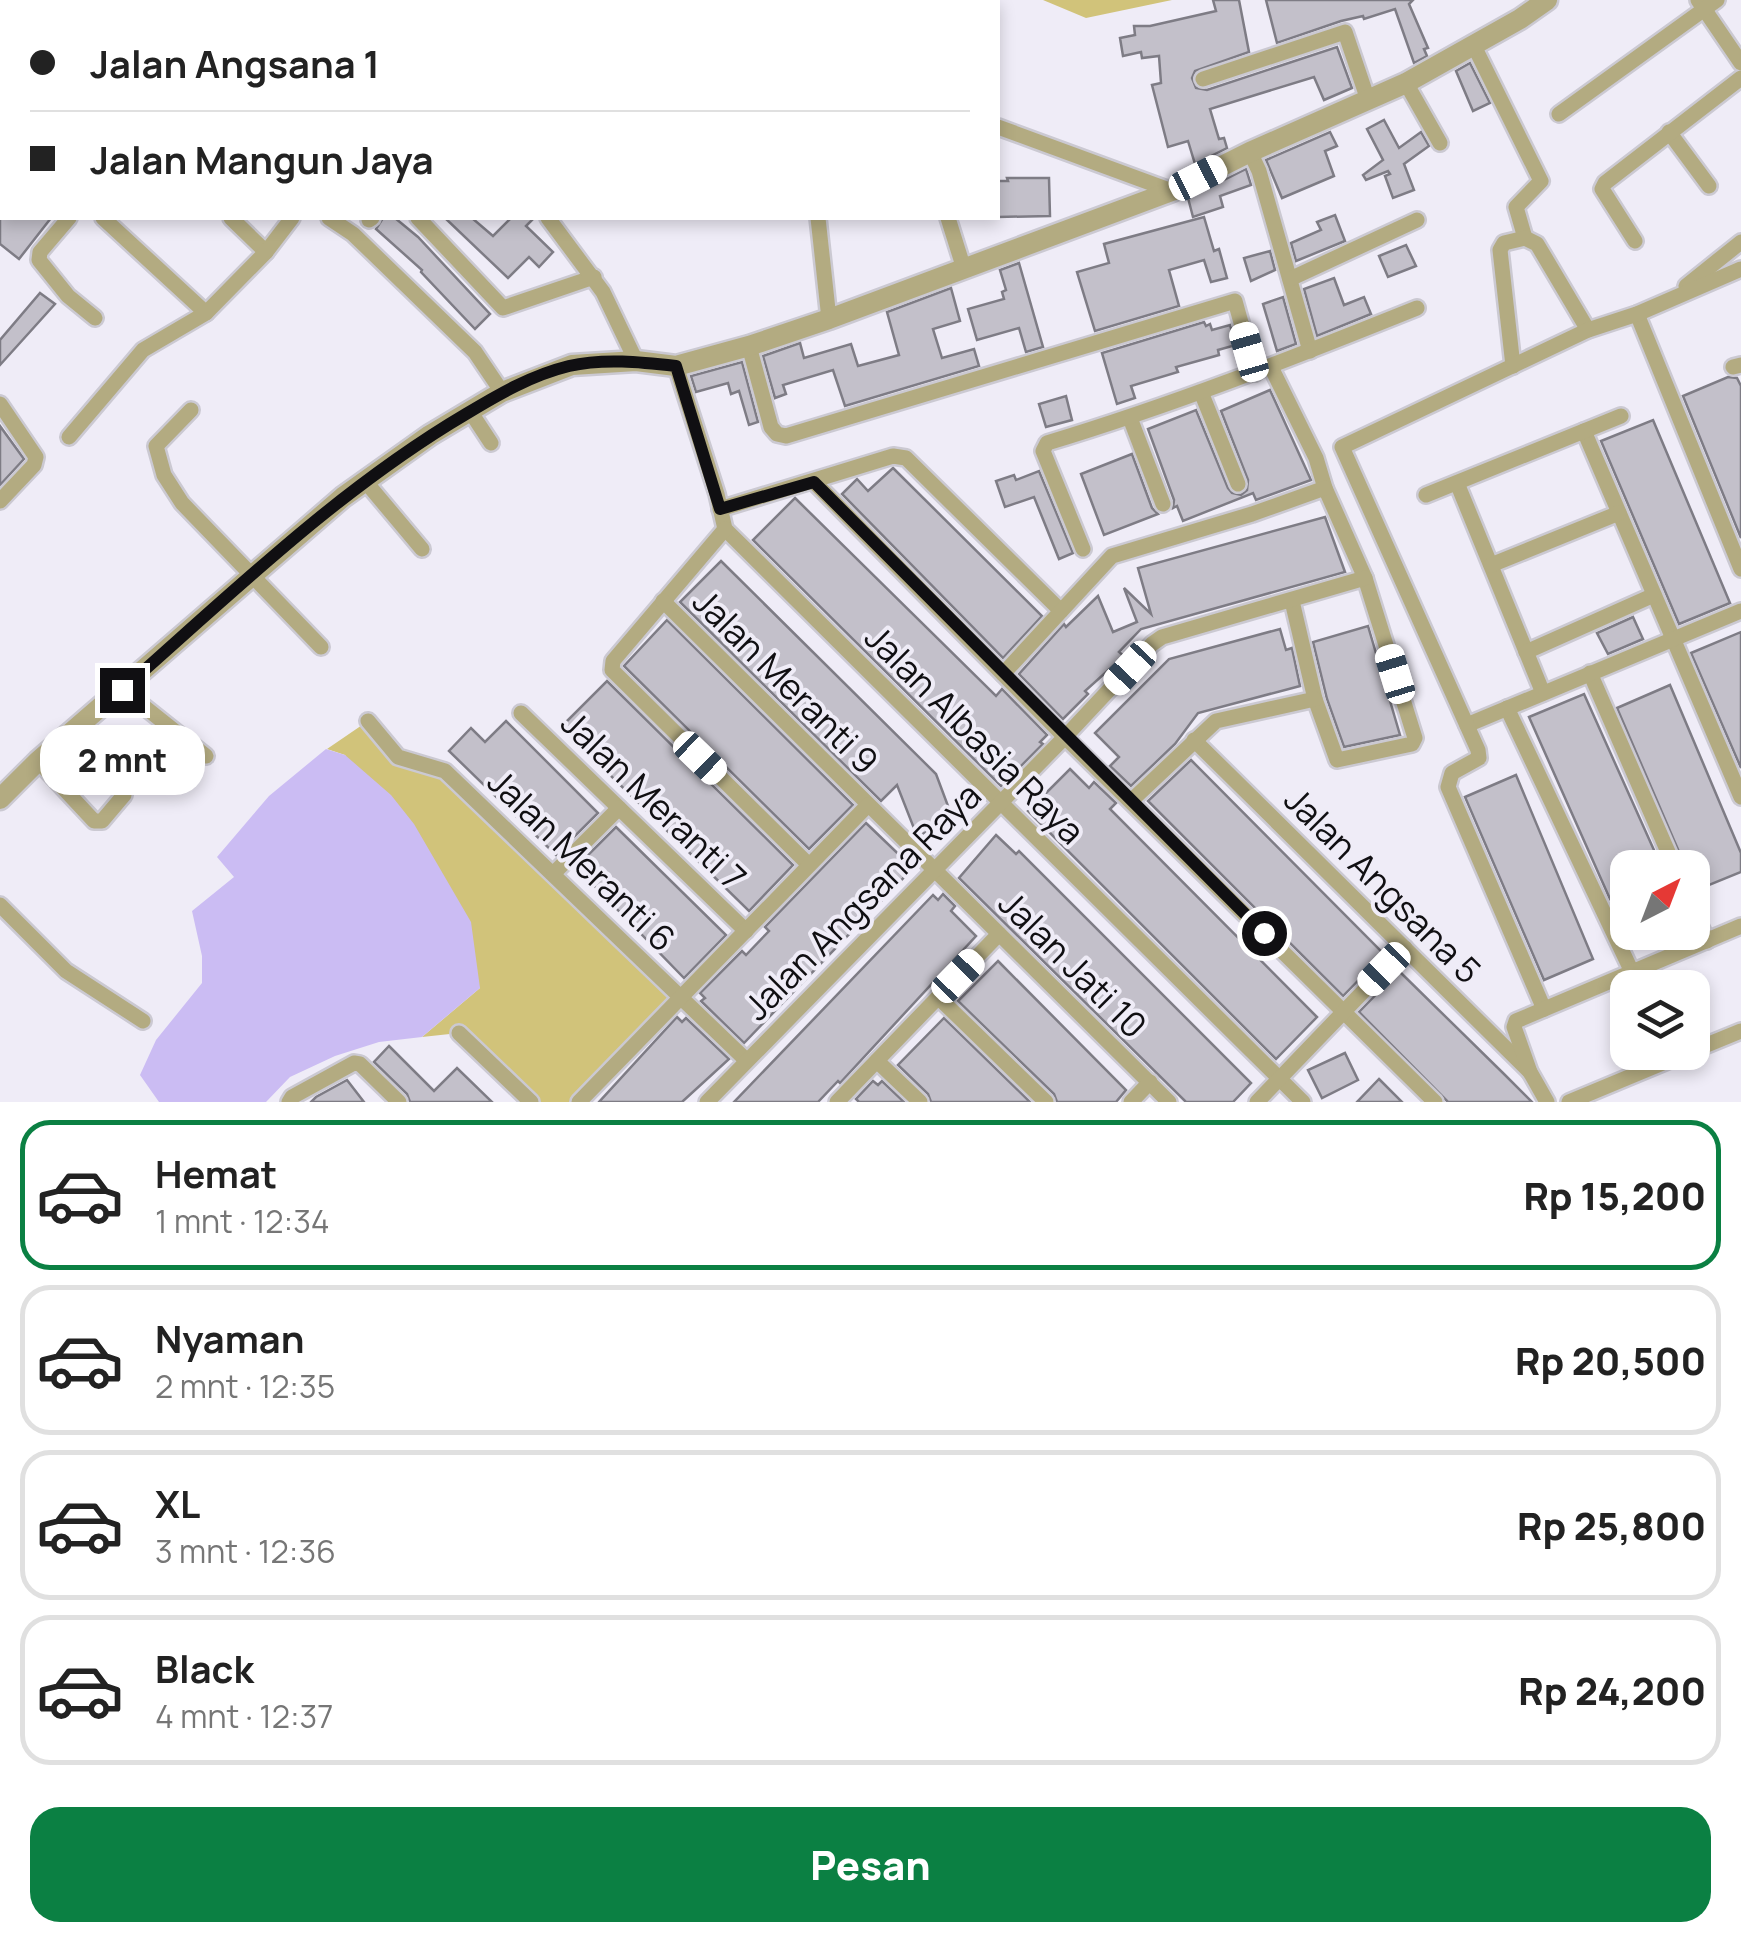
<!DOCTYPE html>
<html lang="id">
<head>
<meta charset="utf-8">
<style>
	:root { --surface:#fff; --page:#f2f2f2; --text:#222; --muted:#767676; --line:#e0e0e0; --accent:#0b8043 }
	body { margin:0; font-family:Manrope,sans-serif; background:var(--page); color:var(--text); height:100vh; display:flex; flex-direction:column; font-size:38px; white-space:nowrap }
	* { box-sizing:border-box; margin:0 }
	p { font-size:32px; color:var(--muted) }
	.icon { flex:none; width:55px; height:55px; fill:none; stroke:currentColor; stroke-width:2; stroke-linecap:round; stroke-linejoin:round }
	.map { position:relative; height:1102px; overflow:hidden }
	.side { display:flex; flex-direction:column; background:var(--surface); flex:1 }
	.side>* { flex:none }
	.banner { position:absolute; left:0px; top:0px; width:1000px; height:220px; box-shadow:0 5px 15px #0003; display:grid; align-content:center; height:220px; padding:0 30px; background:var(--surface) }
	.needle { width:65px; rotate:42deg }
	.tools { position:absolute; left:1610px; top:850px; display:grid; gap:20px }
	.tools a { display:grid; place-items:center; width:100px; height:100px; border-radius:20px; background:var(--surface); box-shadow:0 5px 15px #0003; font-size:50px }
	.end { position:absolute; width:45px; height:45px; margin:-22px; border:12px solid #100f12; background:#fff; box-shadow:0 0 0 5px #fff }
	.from { border-radius:50% }
	.bubble { position:absolute; height:70px; border-radius:30px; background:var(--surface); box-shadow:0 5px 15px #0003; font-size:32px; font-weight:800; line-height:70px; text-align:center }
	.car { position:absolute; width:30px; height:60px; margin:-30px -15px; border-radius:12px; box-shadow:0 0 8px 2px #0007; background:linear-gradient(#fff 24%,#345 0 40%,#fff 0 76%,#345 0 86%,#fff 0) }
	.banner b { display:flex; align-items:center; gap:35px; height:95px; font-size:38px }
	.banner b+b { border-top:2px solid var(--line) }
	.banner i { width:25px; height:25px; background:var(--text) }
	ul { padding:18px 0 0; list-style:none }
	li { display:flex; align-items:center; gap:30px; height:150px; margin:0 20px 15px; padding:0 10px; border:5px solid var(--line); border-radius:30px }
	li div { flex:1 }
	li b { display:block; font-size:38px }
	li em { font-style:normal; font-weight:800 }
	li.current { border-color:var(--accent) }
	li>.icon { width:90px; height:90px; stroke-width:1.5 }
	.action { display:flex; gap:20px; margin-top:auto; padding:20px 30px }
	.action a { flex:1; height:115px; border-radius:30px; background:var(--accent); color:#fff; font-size:40px; font-weight:800; line-height:115px; text-align:center }
	.map>svg:first-child { display:block }
	.green { fill:#d1c37a }
	.water { fill:#cbbcf3 }
	.building { fill:#c3c0ca; stroke:#7e7c85; stroke-width:2.5 }
	.lines { fill:none; stroke-linecap:round; stroke-linejoin:round }
	.minor-casing { stroke:#cbc9d2; stroke-width:20 }
	.tertiary-casing { stroke:#cbc9d2; stroke-width:25 }
	.minor { stroke:#b3ab81; stroke-width:15 }
	.tertiary { stroke:#b3ab81; stroke-width:20 }
	.route { stroke:#100f12; stroke-width:12 }
	.labels { text-anchor:middle; dominant-baseline:central; stroke-width:8; stroke-linejoin:round; paint-order:stroke }
	.street-label { font-size:35px; fill:#100f12; stroke:#efecf7 }
</style>
</head>
<body>
<div class="map">
<svg width="1741" height="1102" viewBox="0 0 1741 1102">
	<rect width="100%" height="100%" fill="#efecf7"/>
	<g class="green">
		<path d="M1043 0H1172L1086 18Z"/>
		<path d="M368 721 387 746 428 765 680 998 579 1102H531L459 1033 422 1037 480 988 345 755 327 749Z"/>
	</g>
	<path class="water" d="M326 749 345 755 391 795 414 824 471 922 480 988 422 1037 379 1042 335 1056 290 1077 266 1102H159L140 1075 156 1040 202 983V956L192 911 234 877 217 857 269 796Z"/>
	<g class="building">
		<path d="M1213 0H1239L1249 52 1195 71 1192 78 1196 88 1207 90 1337 47 1352 88 1324 100 1314 77 1210 109 1219 139 1224 138 1227 148 1195 164 1188 141 1168 147 1152 85 1161 83 1159 56 1142 58 1141 52 1123 56 1120 38 1135 35 1134 26H1150L1216 11Z"/>
		<path d="M1266 0H1413L1409 4 1428 48 1424 49 1427 56 1414 63 1395 9 1364 19 1363 16 1341 21 1277 43Z"/>
		<path d="M1470 63 1490 103 1473 111 1456 71Z"/>
		<path d="M1384 120 1399 148 1421 132 1429 146 1404 164 1414 190 1393 198 1385 176 1390 174 1388 171 1366 180 1363 175 1383 160 1367 129Z"/>
		<path d="M1330 132 1337 146 1325 151 1334 176 1282 198 1266 160Z"/>
		<path d="M1246 169 1251 185 1220 196 1223 207 1193 217 1188 198Z"/>
		<path d="M1007 178H1049L1050 216 998 217V181H1008Z"/>
		<path d="M1335 215 1345 241 1296 261 1291 243 1321 230 1317 222Z"/>
		<path d="M1204 217 1214 251 1219 249 1227 278 1211 282 1204 260 1169 270 1179 306 1095 331 1077 272 1109 263 1104 244Z"/>
		<path d="M0 218H51L19 259 0 244Z"/>
		<path d="M383 218H395L418 237 490 314 475 329 421 272 422 270 376 229Z"/>
		<path d="M445 218H472L493 236 511 218H534L526 226 553 252 539 267 529 257 508 278Z"/>
		<path d="M1406 245 1416 266 1388 277 1379 256Z"/>
		<path d="M1270 251 1275 270 1251 281 1244 258Z"/>
		<path d="M1019 263 1043 347 1026 352 1019 328 977 340 968 309 1004 299 1002 292 1006 290 1000 270Z"/>
		<path d="M1334 278 1344 305 1364 297 1371 314 1317 336 1304 289Z"/>
		<path d="M951 288 960 321 933 329 942 358 974 349 979 366 845 406 833 370 783 385 786 394 775 398 763 356 800 343 804 358 851 344 858 366 899 355 887 312Z"/>
		<path d="M40 293 55 304 0 365V340Z"/>
		<path d="M1283 297 1296 344 1277 351 1263 304Z"/>
		<path d="M1204 322 1206 326 1210 324 1212 330 1230 325 1236 345 1218 350 1219 355 1176 367 1178 372 1131 386 1135 398 1117 404 1102 353Z"/>
		<path d="M742 362 758 422 749 425 739 391 731 394 728 383 696 392 691 376Z"/>
		<path d="M1728 377 1737 378 1741 386V538L1683 396Z"/>
		<path d="M1270 390 1311 480 1256 500 1253 493 1183 521 1177 506 1173 508 1174 500 1148 429 1196 410 1228 488 1232 493 1241 495 1247 490 1248 480 1221 411Z"/>
		<path d="M1066 396 1072 420 1046 427 1039 404Z"/>
		<path d="M1653 420 1730 603 1679 624 1601 441Z"/>
		<path d="M0 426 24 459 0 485Z"/>
		<path d="M1132 454 1152 508 1158 514 1104 535 1081 474Z"/>
		<path d="M893 468 1042 616 1003 658 842 494 857 479 868 491Z"/>
		<path d="M1039 471 1073 553 1059 559 1034 497 1005 507 996 481 1014 475 1016 480Z"/>
		<path d="M795 498 996 696 1002 689 1047 735 1040 742 1043 744 1001 786 753 540Z"/>
		<path d="M1325 517 1345 572 1141 629 1119 652 1124 656 1085 691 1088 694 1063 719 1019 674 1064 624 1066 627 1098 596 1113 632 1137 622 1124 588 1151 614 1138 568Z"/>
		<path d="M721 561 936 774 954 822 917 836 897 785 881 801 680 602Z"/>
		<path d="M1633 617 1643 639 1608 654 1597 633Z"/>
		<path d="M667 620 853 805 809 849 624 666Z"/>
		<path d="M1368 626 1400 735 1344 747 1327 699 1313 642Z"/>
		<path d="M1280 629 1286 650 1292 648 1300 686 1198 713 1175 744 1131 786 1110 766 1119 757 1095 733 1169 659Z"/>
		<path d="M1741 632V768L1691 653Z"/>
		<path d="M607 681 793 865 749 911 561 727Z"/>
		<path d="M1670 685 1741 853V872L1692 892V868H1686L1617 708Z"/>
		<path d="M1584 694 1662 868H1624L1628 891 1610 899 1529 717Z"/>
		<path d="M506 721 598 813 556 855 449 751 471 728 485 742Z"/>
		<path d="M1191 760 1381 951 1382 956 1343 996 1148 801Z"/>
		<path d="M1070 769 1089 788 1094 782 1116 803 1110 809 1317 1017 1276 1059 1028 811Z"/>
		<path d="M1516 775 1593 959 1544 980 1465 797Z"/>
		<path d="M866 823 913 868 744 1043 701 1001 705 998 700 993 742 951 746 955 769 931 765 927Z"/>
		<path d="M616 827 726 935 684 978 576 867Z"/>
		<path d="M996 835 1016 854 1019 851 1251 1083 1233 1102H1186L959 878Z"/>
		<path d="M943 894 955 906 951 911 976 936 840 1083 838 1081 818 1102H734L933 895 938 900Z"/>
		<path d="M998 961 1126 1090 1116 1102H1057L1054 1094 958 1001Z"/>
		<path d="M1399 971 1504 1074 1532 1102H1448L1359 1012Z"/>
		<path d="M677 1017 682 1022 686 1018 729 1059 682 1102H599Z"/>
		<path d="M944 1018 1030 1102H931L928 1094 898 1065Z"/>
		<path d="M389 1046 434 1091 457 1068 492 1102H410L407 1094 374 1062Z"/>
		<path d="M1345 1053 1358 1080 1322 1098 1308 1070Z"/>
		<path d="M1379 1079 1402 1102H1357Z"/>
		<path d="M347 1080 364 1102H311L316 1097Z"/>
		<path d="M873 1081 878 1085 882 1081 904 1102H859L856 1099Z"/>
	</g>
	<g class="lines">
		<defs>
			<g id="minor">
				<path d="M619 0 622 2"/>
				<path d="M699 0 703 2"/>
				<path d="M1698 0 1741 63"/>
				<path d="M278 2 281 0"/>
				<path d="M635 2 637 0"/>
				<path d="M741 2 742 0"/>
				<path d="M0 22 2 23"/>
				<path d="M1474 46 1541 181 1516 207 1525 238"/>
				<path d="M1203 79 1345 32 1368 100"/>
				<path d="M1406 83 1440 143"/>
				<path d="M1559 114 1717 0"/>
				<path d="M998 127 1172 191"/>
				<path d="M1669 132 1709 186"/>
				<path d="M0 147 2 144"/>
				<path d="M1250 152 1259 171 1310 351"/>
				<path d="M69 218 40 252 39 260 68 296 95 318"/>
				<path d="M103 218 206 313"/>
				<path d="M231 218 266 252"/>
				<path d="M329 218 353 234 475 352 502 392"/>
				<path d="M418 218 503 308 594 277"/>
				<path d="M548 218 603 292 636 361"/>
				<path d="M818 218 829 319"/>
				<path d="M948 218 964 269"/>
				<path d="M369 220 372 218"/>
				<path d="M1635 241 1602 189 1605 183 1741 78"/>
				<path d="M1290 279 1417 220"/>
				<path d="M1686 286 1741 242"/>
				<path d="M1637 314 1741 569"/>
				<path d="M749 346 771 427 777 434 786 436 1235 301 1255 373"/>
				<path d="M676 366 717 494 725 529 1303 1102"/>
				<path d="M1513 366 1500 250 1504 243 1525 238 1537 244 1588 330"/>
				<path d="M1271 367 1316 458 1325 488 1365 578 1415 738 1412 744 1337 760 1315 699 1292 601"/>
				<path d="M1733 367 1741 365"/>
				<path d="M1201 392 1238 484"/>
				<path d="M0 404 36 457 34 465 0 501"/>
				<path d="M191 410 156 446 164 475 182 503 321 647"/>
				<path d="M470 411 491 443"/>
				<path d="M1130 418 1163 504"/>
				<path d="M1584 431 1741 797"/>
				<path d="M69 437 143 350 206 313 266 252 292 218"/>
				<path d="M365 481 422 549"/>
				<path d="M814 482 1065 737 1435 1102"/>
				<path d="M1457 483 1543 693"/>
				<path d="M1426 495 1621 416"/>
				<path d="M720 509 893 456 906 458 1061 611"/>
				<path d="M725 529 613 661 612 670 809 865"/>
				<path d="M1083 549 1043 451 1047 443C1173 405 1295 357 1417 308"/>
				<path d="M1491 565 1619 513"/>
				<path d="M663 601 1169 1102"/>
				<path d="M1526 652 1654 595"/>
				<path d="M1590 673 1675 868"/>
				<path d="M1003 674 1112 556 1252 514 1325 488"/>
				<path d="M122 689 206 756"/>
				<path d="M1507 708 1632 972"/>
				<path d="M521 713 746 931"/>
				<path d="M368 721 398 757 445 771 746 1060"/>
				<path d="M1467 725 1741 611"/>
				<path d="M1194 740 1530 1072"/>
				<path d="M38 761 94 821H102L124 795"/>
				<path d="M1131 801 1216 721 1315 699"/>
				<path d="M554 873 619 808"/>
				<path d="M0 905 66 971 143 1021"/>
				<path d="M1692 908 1707 941"/>
				<path d="M938 997 1046 1102"/>
				<path d="M1544 1009 1448 787 1452 773 1479 758 1478 750 1342 447 1588 330 1637 314 1741 269"/>
				<path d="M459 1033 531 1102"/>
				<path d="M1692 1051 1741 1031"/>
				<path d="M877 1061 920 1102"/>
				<path d="M289 1102 292 1097 354 1063 360 1064 399 1102"/>
				<path d="M579 1102 868 805"/>
				<path d="M707 1102 1065 737 1152 644 1162 637 1365 578"/>
				<path d="M837 1102 999 934"/>
				<path d="M1131 1102 1150 1082"/>
				<path d="M1257 1102 1405 948"/>
				<path d="M1547 1102 1530 1072 1514 1027 1516 1021 1741 926"/>
				<path d="M1569 1102 1689 1052"/>
			</g>
			<path id="tertiary" d="M0 799 38 761 343 497 430 435 502 392 572 365 636 361 676 366 749 346 829 319 1172 191 1250 152 1406 83 1520 19 1547 0"/>
		</defs>
		<use href="#minor" class="minor-casing"/>
		<use href="#tertiary" class="tertiary-casing"/>
		<use href="#minor" class="minor"/>
		<use href="#tertiary" class="tertiary"/>
	</g>
	<g class="lines">
		<path class="route" d="M122 690C232 593 339 489 466 414 499 394 532 375 569 366 603 358 641 362 676 366L720 509 814 482 1264 933"/>
	</g>
	<g class="labels">
		<g class="street-label">
			<text transform="translate(786 681) rotate(45)">Jalan Meranti 9</text>
			<text transform="translate(975 734) rotate(45)">Jalan Albasia Raya</text>
			<text transform="translate(654 800) rotate(44)">Jalan Meranti 7</text>
			<text transform="translate(582 860) rotate(44)">Jalan Meranti 6</text>
			<text transform="translate(1383 885) rotate(45)">Jalan Angsana 5</text>
			<text transform="translate(862 901) rotate(-45)">Jalan Angsana Raya</text>
			<text transform="translate(1073 964) rotate(45)">Jalan Jati 10</text>
		</g>
	</g>
</svg>
<div class="tools">
<a><svg class="needle" viewBox="-14 -14 28 28"><path d="M0-13l5 13h-10z" fill="#e53935"/><path d="M0 13l5-13h-10z" fill="#767676"/></svg></a>
<a><svg class="icon" aria-label="layers" viewBox="0 0 24 24"><path d="M12 4l9 5-9 5-9-5zM3 14l9 5 9-5"/></svg></a>
</div>
<i class="end from" style="left:1264px;top:933px"></i>
<i class="end" style="left:122px;top:690px"></i>
<div class="bubble" style="left:40px;top:725px;width:165px">2 mnt</div>
<i class="car" style="left:1198px;top:178px;rotate:63deg"></i>
<i class="car" style="left:1249px;top:352px;rotate:344deg"></i>
<i class="car" style="left:1130px;top:668px;rotate:223deg"></i>
<i class="car" style="left:1395px;top:674px;rotate:343deg"></i>
<i class="car" style="left:700px;top:758px;rotate:134deg"></i>
<i class="car" style="left:1384px;top:969px;rotate:224deg"></i>
<i class="car" style="left:958px;top:976px;rotate:44deg"></i>
<div class="banner">
<b><i class="from"></i>Jalan Angsana 1</b>
<b><i></i>Jalan Mangun Jaya</b>
</div>
</div>
<section class="side">
<ul>
<li class="current"><svg class="icon" aria-label="car" viewBox="0 0 24 24"><path d="M5 17H2v-5l4-1 3-4h7l3 4 3 1v5h-3M9 17h6M6 11h13"/><circle cx="7" cy="17" r="2"/><circle cx="17" cy="17" r="2"/></svg><div><b>Hemat</b><p>1 mnt · 12:34</p></div><em>Rp 15,200</em></li>
<li><svg class="icon" aria-label="car" viewBox="0 0 24 24"><path d="M5 17H2v-5l4-1 3-4h7l3 4 3 1v5h-3M9 17h6M6 11h13"/><circle cx="7" cy="17" r="2"/><circle cx="17" cy="17" r="2"/></svg><div><b>Nyaman</b><p>2 mnt · 12:35</p></div><em>Rp 20,500</em></li>
<li><svg class="icon" aria-label="car" viewBox="0 0 24 24"><path d="M5 17H2v-5l4-1 3-4h7l3 4 3 1v5h-3M9 17h6M6 11h13"/><circle cx="7" cy="17" r="2"/><circle cx="17" cy="17" r="2"/></svg><div><b>XL</b><p>3 mnt · 12:36</p></div><em>Rp 25,800</em></li>
<li><svg class="icon" aria-label="car" viewBox="0 0 24 24"><path d="M5 17H2v-5l4-1 3-4h7l3 4 3 1v5h-3M9 17h6M6 11h13"/><circle cx="7" cy="17" r="2"/><circle cx="17" cy="17" r="2"/></svg><div><b>Black</b><p>4 mnt · 12:37</p></div><em>Rp 24,200</em></li>
</ul>
<div class="action"><a>Pesan</a></div>
</section>
</body>
</html>
